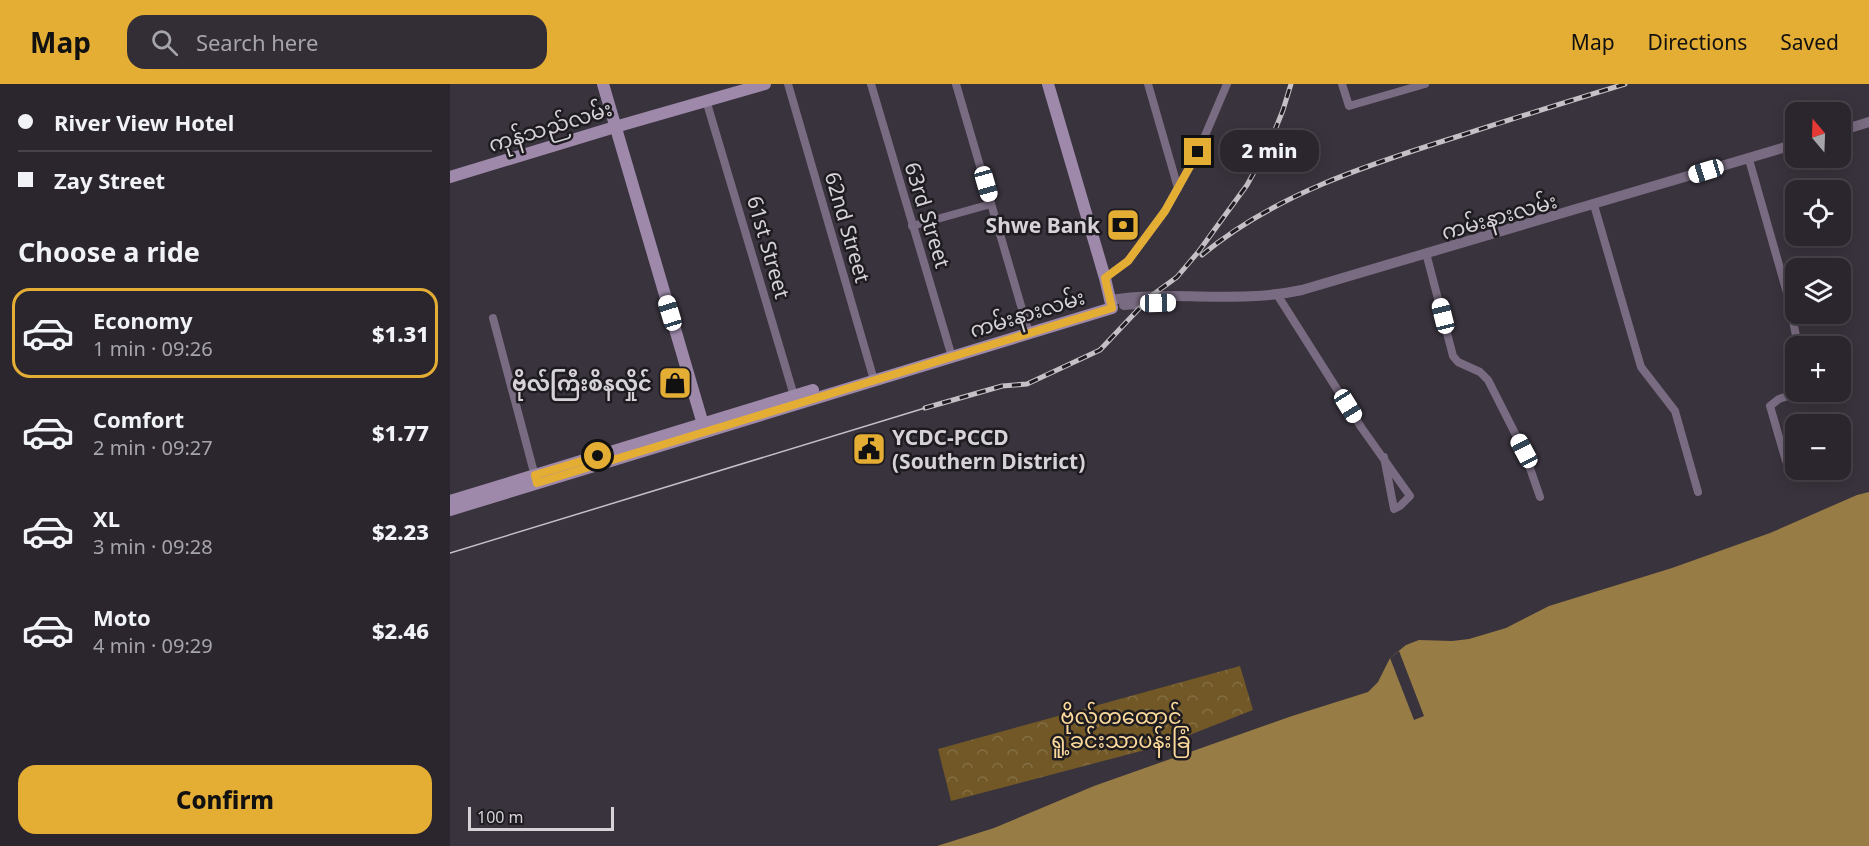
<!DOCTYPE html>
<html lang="en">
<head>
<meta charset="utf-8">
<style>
	:root { --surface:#2b262e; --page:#332e36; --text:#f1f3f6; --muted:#a6a5aa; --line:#47434a; --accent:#e4ae35 }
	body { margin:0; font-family:"Noto Sans","Noto Sans Myanmar",sans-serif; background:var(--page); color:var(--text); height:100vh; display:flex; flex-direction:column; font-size:22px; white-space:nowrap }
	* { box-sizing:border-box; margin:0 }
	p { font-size:20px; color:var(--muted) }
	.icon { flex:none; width:33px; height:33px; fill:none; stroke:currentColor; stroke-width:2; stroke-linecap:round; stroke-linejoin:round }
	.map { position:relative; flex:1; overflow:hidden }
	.side { display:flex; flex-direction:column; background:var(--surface); width:450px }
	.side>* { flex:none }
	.guide { display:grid; align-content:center; height:132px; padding:0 18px; background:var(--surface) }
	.needle { width:39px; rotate:341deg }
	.controls { position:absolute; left:1335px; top:18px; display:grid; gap:12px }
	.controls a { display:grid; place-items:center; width:66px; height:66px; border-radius:12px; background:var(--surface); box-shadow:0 3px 15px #0003,0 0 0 2px var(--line); font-size:30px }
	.scale { position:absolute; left:18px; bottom:15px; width:146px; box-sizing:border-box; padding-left:6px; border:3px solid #d6d2d8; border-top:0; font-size:16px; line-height:21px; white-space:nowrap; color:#d6d2d8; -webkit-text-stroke:4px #1f1c21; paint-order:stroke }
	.end { position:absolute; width:27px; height:27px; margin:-14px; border:8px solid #e4ae35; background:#111; box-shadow:0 0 0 3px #111 }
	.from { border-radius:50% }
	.bubble { position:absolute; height:42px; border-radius:18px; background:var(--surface); box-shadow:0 3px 15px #0003,0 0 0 2px var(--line); font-size:20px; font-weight:800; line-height:42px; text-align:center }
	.car { position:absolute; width:18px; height:36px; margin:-18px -9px; border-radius:8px; box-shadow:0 0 4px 2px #0007; background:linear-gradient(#fff 24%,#345 0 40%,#fff 0 76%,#345 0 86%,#fff 0) }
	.guide b { display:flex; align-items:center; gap:21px; height:57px; font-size:22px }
	.guide b+b { border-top:2px solid var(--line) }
	.guide i { width:15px; height:15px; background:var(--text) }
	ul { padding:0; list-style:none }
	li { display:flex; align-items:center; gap:18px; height:90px; margin:0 12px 9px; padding:0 6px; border:3px solid transparent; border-radius:18px }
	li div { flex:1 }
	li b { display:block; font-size:22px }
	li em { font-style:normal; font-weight:800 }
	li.current { border-color:var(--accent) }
	li>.icon { width:54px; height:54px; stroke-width:1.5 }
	h2 { padding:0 18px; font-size:27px; line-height:72px }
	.cta { display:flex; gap:12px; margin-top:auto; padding:12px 18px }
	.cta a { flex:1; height:69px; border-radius:18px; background:var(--accent); color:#111; font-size:24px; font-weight:800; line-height:69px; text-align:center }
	header { display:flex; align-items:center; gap:36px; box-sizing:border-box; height:84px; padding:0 30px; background:var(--accent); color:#111 }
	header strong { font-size:28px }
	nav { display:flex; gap:33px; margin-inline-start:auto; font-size:21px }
	.search { width:420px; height:54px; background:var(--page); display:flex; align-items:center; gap:15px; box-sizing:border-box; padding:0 21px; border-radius:18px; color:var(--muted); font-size:22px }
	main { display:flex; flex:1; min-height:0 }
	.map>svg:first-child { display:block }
	.forest { fill:url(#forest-crowns) }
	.water { fill:#987c45 }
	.pier { fill:#39333d }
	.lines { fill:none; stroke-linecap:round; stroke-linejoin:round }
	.minor { stroke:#796b81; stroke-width:8 }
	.tertiary { stroke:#796b81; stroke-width:10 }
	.secondary { stroke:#9e89ab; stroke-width:12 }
	.tram { stroke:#c4c0c6; stroke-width:1.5 }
	.rail-casing { stroke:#c4c0c6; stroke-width:5 }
	.rail { stroke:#1f1c21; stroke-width:3; stroke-dasharray:9; stroke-linecap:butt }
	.route { stroke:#e4ae35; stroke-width:8 }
	.labels { text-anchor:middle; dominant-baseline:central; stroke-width:5; stroke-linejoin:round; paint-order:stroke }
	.street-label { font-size:21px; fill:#d6d2d8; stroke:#1f1c21 }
	.poi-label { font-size:21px; font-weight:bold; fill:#d6d2d8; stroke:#1f1c21; text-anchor:end }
	.park-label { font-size:21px; fill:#fbd99a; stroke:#1f1c21 }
</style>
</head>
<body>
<header>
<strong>Map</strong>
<div class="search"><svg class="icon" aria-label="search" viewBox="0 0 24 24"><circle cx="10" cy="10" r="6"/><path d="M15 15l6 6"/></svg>Search here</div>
<nav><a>Map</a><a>Directions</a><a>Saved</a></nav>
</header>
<main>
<section class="side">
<div class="guide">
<b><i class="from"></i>River View Hotel</b>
<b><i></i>Zay Street</b>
</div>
<h2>Choose a ride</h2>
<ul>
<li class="current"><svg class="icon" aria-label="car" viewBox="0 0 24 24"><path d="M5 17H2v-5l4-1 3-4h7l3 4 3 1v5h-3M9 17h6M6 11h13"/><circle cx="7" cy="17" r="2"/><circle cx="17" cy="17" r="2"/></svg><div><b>Economy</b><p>1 min · 09:26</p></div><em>$1.31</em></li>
<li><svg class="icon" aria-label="car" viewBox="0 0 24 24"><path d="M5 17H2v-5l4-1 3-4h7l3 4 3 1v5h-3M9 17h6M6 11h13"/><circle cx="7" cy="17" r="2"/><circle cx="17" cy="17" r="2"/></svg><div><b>Comfort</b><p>2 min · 09:27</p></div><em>$1.77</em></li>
<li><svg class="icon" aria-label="car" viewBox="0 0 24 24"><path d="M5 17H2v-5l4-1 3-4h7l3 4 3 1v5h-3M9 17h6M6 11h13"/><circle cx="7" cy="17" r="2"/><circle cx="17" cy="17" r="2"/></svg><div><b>XL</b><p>3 min · 09:28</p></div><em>$2.23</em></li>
<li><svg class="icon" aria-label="car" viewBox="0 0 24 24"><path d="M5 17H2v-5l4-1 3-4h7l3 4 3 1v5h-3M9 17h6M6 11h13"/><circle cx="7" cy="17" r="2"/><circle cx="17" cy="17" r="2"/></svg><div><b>Moto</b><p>4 min · 09:29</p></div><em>$2.46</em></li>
</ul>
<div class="cta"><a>Confirm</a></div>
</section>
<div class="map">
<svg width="1419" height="762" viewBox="0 0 1419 762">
	<defs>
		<pattern id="forest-crowns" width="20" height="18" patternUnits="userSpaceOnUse" patternTransform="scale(1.5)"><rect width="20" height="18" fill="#715826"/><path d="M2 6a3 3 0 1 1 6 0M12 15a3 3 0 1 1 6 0" fill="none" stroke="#846f45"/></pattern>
	</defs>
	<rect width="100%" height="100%" fill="#39333d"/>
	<path class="forest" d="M790 582 803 626 714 661 501 717 488 665Z"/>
	<path class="water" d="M1419 408V762H487L544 744 644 702 842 632 918 608 928 598 940 574 956 561 969 556 1002 557 1019 555 1056 544 1099 522 1222 484 1320 449 1407 411Z"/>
	<path class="pier" d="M949 567 974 632 964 636 940 574Z"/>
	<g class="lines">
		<g class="minor">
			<path d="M338 0 424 296"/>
			<path d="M421 0 502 273"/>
			<path d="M506 0 579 249"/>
			<path d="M698 0 728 104"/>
			<path d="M892 0 899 22 975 0"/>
			<path d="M256 16 345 315"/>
			<path d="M1300 79 1339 216 1348 262"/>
			<path d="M1144 121 1191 283 1225 327 1248 408"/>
			<path d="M462 142 541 120"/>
			<path d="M976 169 1003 272 1008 278 1030 288 1038 296 1074 367 1090 413"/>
			<path d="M655 194 678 177 715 127 748 68 777 0"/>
			<path d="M828 212 911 343 960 412 950 422 944 425 934 373"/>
			<path d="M43 234 86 396"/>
			<path d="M1336 377 1320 322 1329 315 1351 308"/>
		</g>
		<g class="tertiary">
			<path d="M1390 47 1419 38"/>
			<path d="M660 216C723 206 788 220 852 206L1346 60"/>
			<path d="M674 221 709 218"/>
		</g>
		<g class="secondary">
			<path d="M153 0 255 347"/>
			<path d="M0 93 165 43 315 0"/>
			<path d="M0 417 363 306"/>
			<path d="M0 426 662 224 655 194 598 0"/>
		</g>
		<path class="tram" d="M0 469 475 324"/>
		<defs>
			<g id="rail">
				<path d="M752 171C824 111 917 81 1006 53 1062 35 1119 17 1175 0"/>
				<path d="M475 324 552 302 577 300 650 266 701 212 727 193 749 167 797 101 819 61 833 26 841 0"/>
			</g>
		</defs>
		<use href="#rail" class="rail-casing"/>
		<use href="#rail" class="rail"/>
	</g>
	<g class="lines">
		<path class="route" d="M148 372 85 391 87 399 662 224 655 194 678 177 715 127 748 68"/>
	</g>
	<defs>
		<symbol id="bank-square" viewBox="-11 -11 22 22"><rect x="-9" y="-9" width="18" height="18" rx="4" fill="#e4ae35" stroke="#1f1c21"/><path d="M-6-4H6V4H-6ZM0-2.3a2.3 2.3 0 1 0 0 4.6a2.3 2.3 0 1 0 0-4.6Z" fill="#111"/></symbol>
		<symbol id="shop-square" viewBox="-11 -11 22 22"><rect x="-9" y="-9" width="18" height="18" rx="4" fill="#e4ae35" stroke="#1f1c21"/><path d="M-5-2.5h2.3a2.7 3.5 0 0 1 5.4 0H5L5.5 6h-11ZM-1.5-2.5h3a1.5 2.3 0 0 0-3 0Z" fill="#111"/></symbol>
		<symbol id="civic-square" viewBox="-11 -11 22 22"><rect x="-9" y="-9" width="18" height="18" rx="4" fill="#e4ae35" stroke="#1f1c21"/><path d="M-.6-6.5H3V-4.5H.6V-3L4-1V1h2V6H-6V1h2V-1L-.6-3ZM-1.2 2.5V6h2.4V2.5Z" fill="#111"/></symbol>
	</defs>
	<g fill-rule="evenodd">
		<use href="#bank-square" x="654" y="122" width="38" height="38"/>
		<use href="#shop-square" x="206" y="280" width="38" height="38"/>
		<use href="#civic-square" x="400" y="346" width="38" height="38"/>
	</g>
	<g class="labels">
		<g class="street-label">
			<text transform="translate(100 42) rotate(-17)">ကုန်သည်လမ်း</text>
			<text transform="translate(478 131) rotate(73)">63rd Street</text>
			<text transform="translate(1049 132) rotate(-16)">ကမ်းနားလမ်း</text>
			<text transform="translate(398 143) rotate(74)">62nd Street</text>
			<text transform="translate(319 163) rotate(74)">61st Street</text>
			<text transform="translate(577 229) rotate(-17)">ကမ်းနားလမ်း</text>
		</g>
		<g class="poi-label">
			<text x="650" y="141">Shwe Bank</text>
			<text x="202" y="299">ဗိုလ်ကြီးစိနလှိုင်</text>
			<text x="442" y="353" text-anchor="start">YCDC-PCCD<tspan x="442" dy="24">(Southern District)</tspan></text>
		</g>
		<g class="park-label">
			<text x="671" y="632">ဗိုလ်တထောင်<tspan x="671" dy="24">ရူ့ခင်းသာပန်းခြံ</tspan></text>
		</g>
	</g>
</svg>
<div class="controls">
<a><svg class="needle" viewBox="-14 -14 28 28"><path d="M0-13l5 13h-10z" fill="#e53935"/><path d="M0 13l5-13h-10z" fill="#a6a5aa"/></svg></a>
<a><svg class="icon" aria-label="locate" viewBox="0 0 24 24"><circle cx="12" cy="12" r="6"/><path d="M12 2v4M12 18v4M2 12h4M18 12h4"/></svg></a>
<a><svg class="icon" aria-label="layers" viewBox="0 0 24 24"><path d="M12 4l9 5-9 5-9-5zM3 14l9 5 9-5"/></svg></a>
<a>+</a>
<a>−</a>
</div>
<div class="scale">100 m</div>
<i class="end from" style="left:148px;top:372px"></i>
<i class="end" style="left:748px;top:68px"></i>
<div class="bubble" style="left:770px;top:46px;width:99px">2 min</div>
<i class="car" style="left:1256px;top:87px;rotate:253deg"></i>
<i class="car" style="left:536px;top:100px;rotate:164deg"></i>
<i class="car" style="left:708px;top:219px;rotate:89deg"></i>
<i class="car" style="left:220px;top:229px;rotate:343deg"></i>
<i class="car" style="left:993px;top:232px;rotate:346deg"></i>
<i class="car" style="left:898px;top:322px;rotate:148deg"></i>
<i class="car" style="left:1074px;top:367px;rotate:332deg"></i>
</div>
</main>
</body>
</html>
